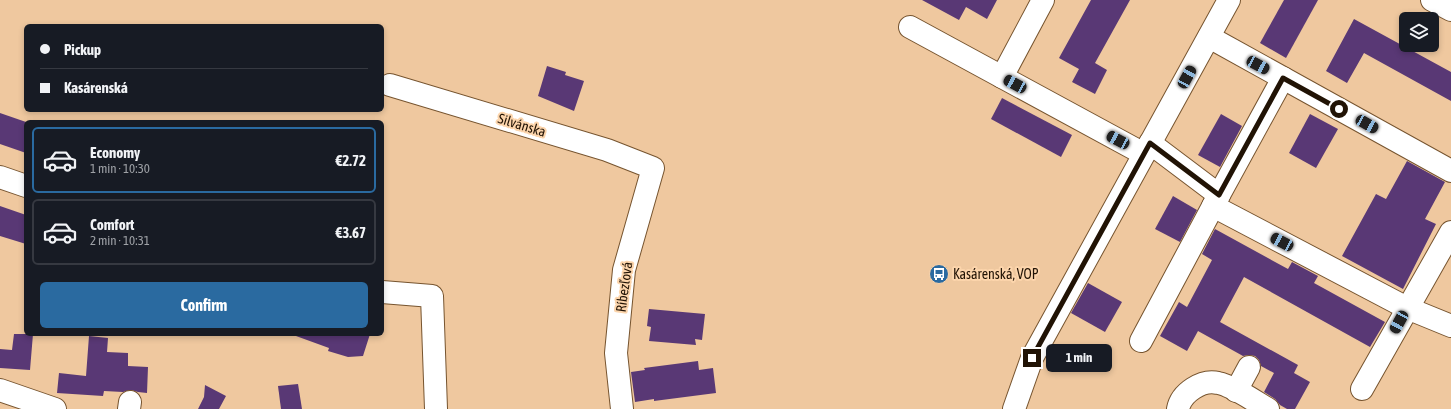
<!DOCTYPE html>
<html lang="en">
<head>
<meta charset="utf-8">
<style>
	:root { --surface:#171b24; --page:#242831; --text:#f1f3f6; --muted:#9ea1a6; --line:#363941; --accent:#2a6aa0 }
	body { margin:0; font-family:"Asap Condensed",sans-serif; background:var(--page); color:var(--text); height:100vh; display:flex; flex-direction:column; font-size:15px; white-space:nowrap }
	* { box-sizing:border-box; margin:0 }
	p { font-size:13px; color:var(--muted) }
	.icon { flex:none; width:22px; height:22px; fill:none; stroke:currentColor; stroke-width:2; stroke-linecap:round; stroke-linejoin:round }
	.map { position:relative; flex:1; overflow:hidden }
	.drawer { position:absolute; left:24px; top:120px; width:360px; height:216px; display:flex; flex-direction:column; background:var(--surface); border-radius:6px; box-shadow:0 2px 6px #0003 }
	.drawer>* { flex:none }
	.banner { position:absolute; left:24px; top:24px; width:360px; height:88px; border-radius:6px; box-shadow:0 2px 6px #0003; display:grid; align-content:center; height:88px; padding:0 16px; background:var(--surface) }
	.controls { position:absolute; left:1399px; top:12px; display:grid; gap:8px }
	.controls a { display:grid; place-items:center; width:40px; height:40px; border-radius:6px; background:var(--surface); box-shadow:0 2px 6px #0003; font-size:20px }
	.end { position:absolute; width:18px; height:18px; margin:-9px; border:5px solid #211305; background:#fff; box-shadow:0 0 0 2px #fff }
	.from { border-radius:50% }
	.bubble { position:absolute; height:28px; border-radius:6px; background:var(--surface); box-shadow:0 2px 6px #0003; font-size:13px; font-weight:700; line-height:28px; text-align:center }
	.car { position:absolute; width:12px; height:24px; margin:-12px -6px; border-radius:5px; box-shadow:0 0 3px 1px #0007; background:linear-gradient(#222 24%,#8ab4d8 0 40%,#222 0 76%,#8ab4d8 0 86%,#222 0) }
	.banner b { display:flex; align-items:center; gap:14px; height:38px; font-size:15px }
	.banner b+b { border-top:1px solid var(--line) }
	.banner i { width:10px; height:10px; background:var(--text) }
	ul { padding:7px 0 0; list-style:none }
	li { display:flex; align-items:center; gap:12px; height:66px; margin:0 8px 6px; padding:0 8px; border:2px solid var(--line); border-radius:6px }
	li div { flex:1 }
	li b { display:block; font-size:15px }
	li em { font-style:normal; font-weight:700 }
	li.on { border-color:var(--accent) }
	li>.icon { width:36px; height:36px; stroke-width:1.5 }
	.primary-button { display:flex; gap:8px; margin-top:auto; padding:8px 16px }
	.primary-button a { flex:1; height:46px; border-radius:6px; background:var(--accent); color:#fff; font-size:16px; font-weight:700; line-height:46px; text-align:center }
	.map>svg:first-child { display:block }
	.building { fill:#593875 }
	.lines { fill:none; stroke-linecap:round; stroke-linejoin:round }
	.minor-casing { stroke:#76542f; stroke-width:24 }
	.minor { stroke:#fff; stroke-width:22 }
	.route { stroke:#211305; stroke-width:5 }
	.labels { text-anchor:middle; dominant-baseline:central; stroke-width:4; stroke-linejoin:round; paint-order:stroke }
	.street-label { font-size:14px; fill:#211305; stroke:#fcd5ac }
	.poi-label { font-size:14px; fill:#211305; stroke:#fcd5ac; text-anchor:start }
</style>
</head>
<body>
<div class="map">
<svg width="1451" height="409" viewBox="0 0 1451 409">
	<rect width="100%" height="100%" fill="#efc89f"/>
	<g class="building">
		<path d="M922 0H997L987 19 966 7 959 20Z"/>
		<path d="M1091 0H1130L1095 63 1107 70 1095 94 1072 82 1079 69 1059 58Z"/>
		<path d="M1284 0H1318L1286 58 1260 43Z"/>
		<path d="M1354 19 1451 72V101L1364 53 1347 83 1326 71Z"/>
		<path d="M547 66 566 72 565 75 584 81 574 111 538 96Z"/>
		<path d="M1002 98 1072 135 1061 157 991 119Z"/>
		<path d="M0 113 26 122V153L0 144Z"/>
		<path d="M1221 114 1242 126 1220 167 1198 155Z"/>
		<path d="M1310 114 1338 129 1316 168 1289 153Z"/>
		<path d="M1407 161 1445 182 1425 219 1436 224 1403 289 1342 256 1376 194 1386 199Z"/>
		<path d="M1173 196 1197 210 1180 242 1155 229Z"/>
		<path d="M0 206 26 215V244L0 236Z"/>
		<path d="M1215 229 1288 269 1292 262 1318 276 1314 283 1385 322 1370 347 1244 277 1220 322 1298 365 1294 373 1310 382 1295 409H1287L1280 405 1275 399 1264 392 1274 373 1261 366 1259 360 1255 356 1249 355 1243 356 1198 331 1187 351 1160 336 1179 302 1187 307 1212 260 1202 254Z"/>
		<path d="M1088 283 1122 302 1105 332 1071 313Z"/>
		<path d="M649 309 705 314 702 340 695 339 696 345 649 341 651 327 647 326Z"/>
		<path d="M14 334H33L30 370 0 368V349L12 350Z"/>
		<path d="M296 334H370L363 356 348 357 328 351 329 348 296 336Z"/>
		<path d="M89 336 108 338 107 352 128 353V366L148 367 147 393 138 392 131 390 123 392 104 391 103 396 57 393 59 373 86 376Z"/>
		<path d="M698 361 699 370 713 368 716 393 654 401V399L635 402 631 372 645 370 644 368Z"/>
		<path d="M298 384 302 409H281L278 386Z"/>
		<path d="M205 385 226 396 219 409H198L204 397Z"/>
	</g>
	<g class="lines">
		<defs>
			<g id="minor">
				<path d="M1432 0 1451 10"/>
				<path d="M910 27 1144 154"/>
				<path d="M1209 37 1451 171"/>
				<path d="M1002 77 1043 0"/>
				<path d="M390 85 607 150 653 168 624 270 616 353 622 409"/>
				<path d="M1150 143 1219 195 1283 78"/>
				<path d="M0 177 26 186"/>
				<path d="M1213 206 1407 308 1451 326"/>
				<path d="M382 292 432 296 436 409"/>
				<path d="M1141 341 1219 195"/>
				<path d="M1362 389 1451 232"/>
				<path d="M0 390 55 409"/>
				<path d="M1236 391 1249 367"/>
				<path d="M129 409 130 402"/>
				<path d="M1014 409 1032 358 1229 0"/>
				<path d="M1178 409C1181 393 1202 379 1218 383 1231 385 1256 402 1268 409"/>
			</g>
		</defs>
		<use href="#minor" class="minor-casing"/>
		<use href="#minor" class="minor"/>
	</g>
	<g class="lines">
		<path class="route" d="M1032 358 1150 143 1219 195 1283 78 1339 109"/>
	</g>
	<defs>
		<symbol id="bus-disc" viewBox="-11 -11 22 22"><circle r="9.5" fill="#2a6aa0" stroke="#fcd5ac"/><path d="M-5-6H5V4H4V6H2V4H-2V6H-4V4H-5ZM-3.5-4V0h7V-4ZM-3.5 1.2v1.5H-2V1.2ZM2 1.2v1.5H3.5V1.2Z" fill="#fff"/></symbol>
	</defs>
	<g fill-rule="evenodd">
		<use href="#bus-disc" x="928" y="263" width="22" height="22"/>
	</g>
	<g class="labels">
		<g class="street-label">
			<text transform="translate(522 125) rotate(17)">Silvánska</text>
			<text transform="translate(624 287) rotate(-82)">Ríbezľová</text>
		</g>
		<g class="poi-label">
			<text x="953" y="274">Kasárenská, VOP</text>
		</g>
	</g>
</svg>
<div class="controls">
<a><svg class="icon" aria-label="layers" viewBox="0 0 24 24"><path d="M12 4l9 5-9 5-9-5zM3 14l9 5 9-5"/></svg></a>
</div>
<i class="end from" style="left:1339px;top:109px"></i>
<i class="end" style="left:1032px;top:358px"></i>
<div class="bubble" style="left:1046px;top:344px;width:66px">1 min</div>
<i class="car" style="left:1258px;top:65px;rotate:118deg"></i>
<i class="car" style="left:1187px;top:77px;rotate:29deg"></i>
<i class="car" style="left:1015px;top:84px;rotate:298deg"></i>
<i class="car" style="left:1367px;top:124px;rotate:119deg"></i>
<i class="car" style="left:1118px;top:140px;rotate:298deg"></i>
<i class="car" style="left:1282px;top:242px;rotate:298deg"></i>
<i class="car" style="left:1399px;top:322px;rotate:209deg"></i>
<div class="banner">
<b><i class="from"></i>Pickup</b>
<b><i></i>Kasárenská</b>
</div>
<section class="drawer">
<ul>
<li class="on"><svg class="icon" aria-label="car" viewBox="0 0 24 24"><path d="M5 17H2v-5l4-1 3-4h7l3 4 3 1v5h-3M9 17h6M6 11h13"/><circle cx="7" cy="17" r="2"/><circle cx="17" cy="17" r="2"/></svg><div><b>Economy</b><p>1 min · 10:30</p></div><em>€2.72</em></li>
<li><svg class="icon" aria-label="car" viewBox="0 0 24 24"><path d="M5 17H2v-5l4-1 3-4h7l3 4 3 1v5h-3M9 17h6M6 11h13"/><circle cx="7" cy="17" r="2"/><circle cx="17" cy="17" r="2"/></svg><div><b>Comfort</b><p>2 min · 10:31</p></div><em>€3.67</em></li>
</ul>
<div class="primary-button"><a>Confirm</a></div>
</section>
</div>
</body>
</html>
